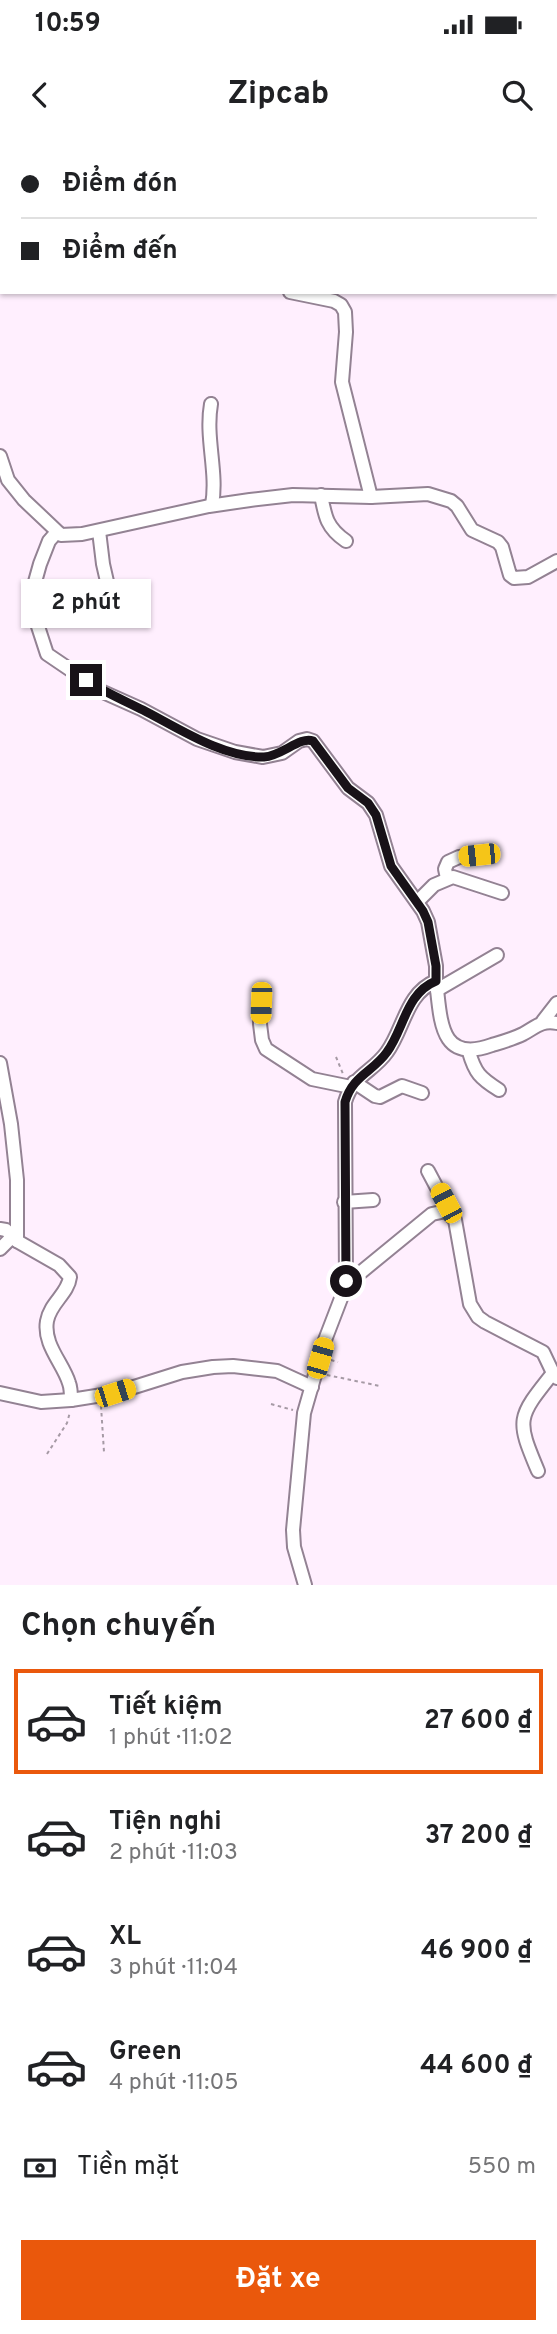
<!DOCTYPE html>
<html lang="vi">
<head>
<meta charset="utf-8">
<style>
	:root { --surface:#fff; --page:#f6f6f6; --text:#202124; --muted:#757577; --line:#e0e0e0; --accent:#ea580c }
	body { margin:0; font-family:Overpass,sans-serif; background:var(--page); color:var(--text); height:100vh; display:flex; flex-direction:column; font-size:26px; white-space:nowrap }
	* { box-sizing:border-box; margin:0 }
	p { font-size:23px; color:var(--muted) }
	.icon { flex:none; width:38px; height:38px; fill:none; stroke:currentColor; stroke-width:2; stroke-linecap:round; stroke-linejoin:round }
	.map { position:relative; height:1445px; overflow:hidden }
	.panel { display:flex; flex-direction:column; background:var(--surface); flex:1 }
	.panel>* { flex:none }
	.hud { position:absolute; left:0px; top:0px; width:558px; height:154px; box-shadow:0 2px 5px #0004; display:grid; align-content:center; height:154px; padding:0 21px; background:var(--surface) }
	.end { position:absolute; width:32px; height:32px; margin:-16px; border:9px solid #181218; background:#fff; box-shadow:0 0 0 4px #fff }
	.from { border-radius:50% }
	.bubble { position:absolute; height:49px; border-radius:0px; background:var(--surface); box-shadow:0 2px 5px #0004; font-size:23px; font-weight:700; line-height:49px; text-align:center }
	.car { position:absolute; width:21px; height:42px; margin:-21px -10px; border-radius:9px; box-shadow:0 0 5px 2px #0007; background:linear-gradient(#f5c518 24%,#345 0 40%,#f5c518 0 76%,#345 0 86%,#f5c518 0) }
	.hud b { display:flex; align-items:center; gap:24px; height:66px; font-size:26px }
	.hud b+b { border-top:2px solid var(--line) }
	.hud i { width:18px; height:18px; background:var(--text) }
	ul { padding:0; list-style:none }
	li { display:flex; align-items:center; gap:21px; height:105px; margin:0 14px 10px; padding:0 7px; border:4px solid transparent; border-radius:0px }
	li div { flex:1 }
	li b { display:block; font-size:26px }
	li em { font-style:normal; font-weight:700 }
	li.current { border-color:var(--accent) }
	li>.icon { width:63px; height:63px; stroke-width:1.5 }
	h2 { padding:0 21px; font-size:32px; line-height:84px }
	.pay { display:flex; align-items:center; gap:18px; height:77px; padding:0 21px; font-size:26px }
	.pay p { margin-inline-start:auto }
	.action { display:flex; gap:14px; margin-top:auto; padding:14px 21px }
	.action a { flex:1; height:80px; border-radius:0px; background:var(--accent); color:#fff; font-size:28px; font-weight:700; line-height:80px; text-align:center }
	.status { display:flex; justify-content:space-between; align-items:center; height:49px; padding:0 35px; background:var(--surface); direction:ltr }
	.status svg { height:19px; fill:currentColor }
	header { display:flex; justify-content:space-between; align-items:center; height:91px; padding:0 21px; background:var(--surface); font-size:32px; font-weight:700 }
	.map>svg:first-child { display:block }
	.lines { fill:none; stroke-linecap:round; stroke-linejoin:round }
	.minor-casing { stroke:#938293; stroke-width:16 }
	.path { stroke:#a69aa5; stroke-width:2; stroke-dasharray:3.5 3.5; stroke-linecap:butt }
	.minor { stroke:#fff; stroke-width:12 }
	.route { stroke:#181218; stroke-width:9 }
</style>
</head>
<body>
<div class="status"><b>10:59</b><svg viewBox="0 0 49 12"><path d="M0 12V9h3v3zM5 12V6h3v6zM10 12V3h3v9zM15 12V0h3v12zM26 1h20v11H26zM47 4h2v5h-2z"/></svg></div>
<header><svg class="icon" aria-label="back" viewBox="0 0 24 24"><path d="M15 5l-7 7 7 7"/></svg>Zipcab<svg class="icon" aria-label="search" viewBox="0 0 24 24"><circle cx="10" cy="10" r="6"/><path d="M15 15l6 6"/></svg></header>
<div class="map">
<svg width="557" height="1445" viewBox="0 0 557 1445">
	<rect width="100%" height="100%" fill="#ffeffe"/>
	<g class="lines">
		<defs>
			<g id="minor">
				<path d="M556 131H557"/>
				<path d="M290 152 334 161 341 165 345 172 346 192 342 242 371 357"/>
				<path d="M211 264C205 298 218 332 212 365"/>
				<path d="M0 316 8 340 24 360 61 395 82 394 209 366 250 360 293 355 371 357 428 354 451 361 457 366 472 390 498 402 502 407 510 435 514 438 528 437 557 421"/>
				<path d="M321 355C325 377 327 388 346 401"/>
				<path d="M99 391 103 424 114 472"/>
				<path d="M56 393 49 401 40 424 33 449 31 465 47 514 103 552 141 569 197 599 235 612 263 617 282 613 299 601 307 599 313 601 348 648 368 663 376 675 391 726 423 771 428 782 436 826V841"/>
				<path d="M447 738 445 729 448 722 459 717 479 715"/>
				<path d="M417 762 434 745 453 737 502 753"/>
				<path d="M437 850 497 815"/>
				<path d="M260 863V884L262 900 266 909 312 939 351 947"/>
				<path d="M543 881 557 863"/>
				<path d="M469 912C475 933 480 938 499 950"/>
				<path d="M0 923 11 984 17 1040V1101L59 1125 70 1137C68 1154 50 1163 47 1181 43 1205 63 1223 69 1243 71 1248 71 1255 71 1260L115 1253 182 1232 213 1227 233 1226 277 1231 312 1247"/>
				<path d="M354 942 375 956 380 957 402 946 422 953"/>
				<path d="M428 1031 445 1063"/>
				<path d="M344 1062 373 1060"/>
				<path d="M0 1089 6 1090 17 1101"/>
				<path d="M0 1109 13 1096"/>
				<path d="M346 1141 345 962C353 935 373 932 387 912 404 889 406 853 436 841 441 880 439 924 492 905 502 902 513 899 523 894 536 887 541 880 557 883"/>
				<path d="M0 1253 41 1262 71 1260"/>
				<path d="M538 1331C516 1279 517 1278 553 1233"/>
				<path d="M305 1445 294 1407 293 1390 304 1273 325 1200 345 1148 346 1141 351 1140 360 1133 432 1074 446 1071 455 1080 470 1164 478 1177 485 1182 543 1212 553 1233 557 1238"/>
			</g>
		</defs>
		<use href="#minor" class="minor-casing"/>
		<g class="path">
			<path d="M336 917 343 934"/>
			<path d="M331 1220 338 1222"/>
			<path d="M327 1235 380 1246"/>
			<path d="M271 1264 293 1270"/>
			<path d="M101 1266 104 1312"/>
			<path d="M47 1314 67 1283 70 1272"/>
		</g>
		<use href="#minor" class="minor"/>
	</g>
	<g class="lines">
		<path class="route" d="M86 540C104 552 123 560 143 570 178 588 223 618 264 617 282 616 300 596 313 601L348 648 368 663 376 675 391 726 423 771 428 782 436 826V841C406 853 404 889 387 912 373 932 353 935 345 962L346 1141"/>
	</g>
</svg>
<i class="end from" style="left:346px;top:1141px"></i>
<i class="end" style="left:86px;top:540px"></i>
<div class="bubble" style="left:21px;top:439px;width:130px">2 phút</div>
<i class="car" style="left:479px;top:715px;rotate:264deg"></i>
<i class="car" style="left:261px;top:863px;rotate:182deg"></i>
<i class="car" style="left:446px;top:1063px;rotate:332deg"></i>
<i class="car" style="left:320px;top:1218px;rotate:16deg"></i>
<i class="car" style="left:115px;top:1253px;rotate:72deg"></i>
<div class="hud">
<b><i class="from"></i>Điểm đón</b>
<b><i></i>Điểm đến</b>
</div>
</div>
<section class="panel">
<h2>Chọn chuyến</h2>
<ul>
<li class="current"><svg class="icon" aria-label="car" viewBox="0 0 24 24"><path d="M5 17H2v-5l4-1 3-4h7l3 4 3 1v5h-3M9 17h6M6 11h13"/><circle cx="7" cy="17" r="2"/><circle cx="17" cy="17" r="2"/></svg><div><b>Tiết kiệm</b><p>1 phút · 11:02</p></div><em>27 600 ₫</em></li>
<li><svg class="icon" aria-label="car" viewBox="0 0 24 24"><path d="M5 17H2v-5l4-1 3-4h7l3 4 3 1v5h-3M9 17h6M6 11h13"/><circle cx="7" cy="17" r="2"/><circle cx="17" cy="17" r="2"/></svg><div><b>Tiện nghi</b><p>2 phút · 11:03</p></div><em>37 200 ₫</em></li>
<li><svg class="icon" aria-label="car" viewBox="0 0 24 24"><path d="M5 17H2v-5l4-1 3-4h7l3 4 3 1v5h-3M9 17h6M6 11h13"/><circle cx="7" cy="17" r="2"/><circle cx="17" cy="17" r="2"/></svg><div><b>XL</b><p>3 phút · 11:04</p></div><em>46 900 ₫</em></li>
<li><svg class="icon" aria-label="car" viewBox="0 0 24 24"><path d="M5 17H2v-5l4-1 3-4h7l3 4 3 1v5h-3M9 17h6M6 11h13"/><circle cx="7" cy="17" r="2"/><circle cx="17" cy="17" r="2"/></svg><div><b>Green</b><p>4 phút · 11:05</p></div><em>44 600 ₫</em></li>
</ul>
<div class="pay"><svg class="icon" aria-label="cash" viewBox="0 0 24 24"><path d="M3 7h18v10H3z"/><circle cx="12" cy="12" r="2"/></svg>Tiền mặt<p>550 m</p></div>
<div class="action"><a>Đặt xe</a></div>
</section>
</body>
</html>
